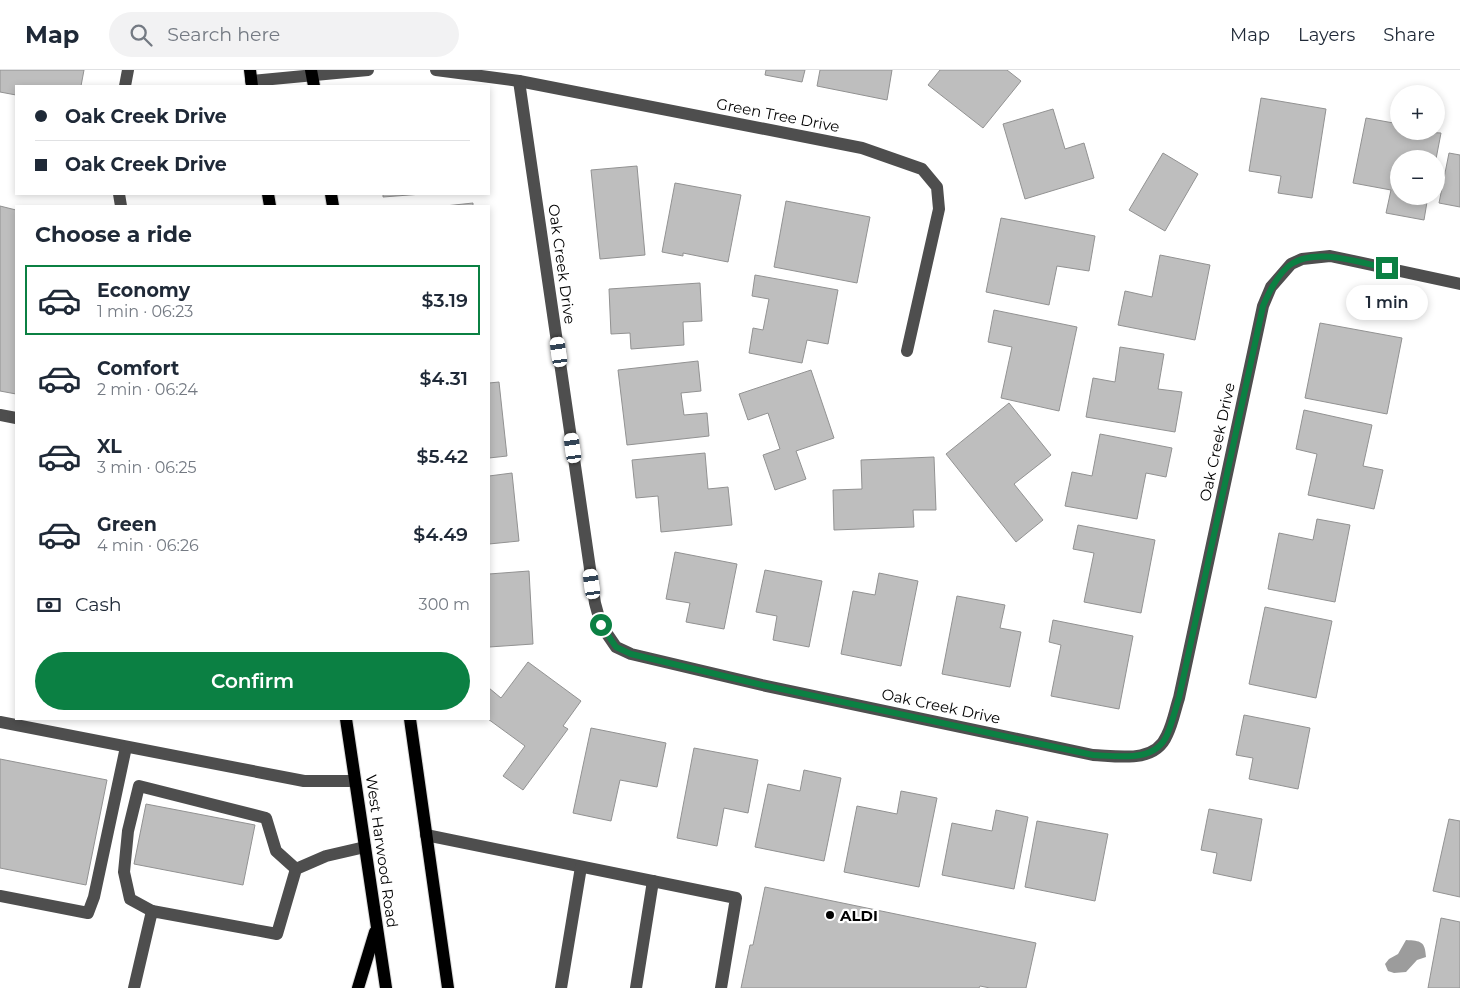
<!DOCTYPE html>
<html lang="en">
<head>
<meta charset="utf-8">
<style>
	:root { --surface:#fff; --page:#f2f2f3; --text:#1f2937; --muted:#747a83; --line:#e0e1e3; --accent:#0b8043 }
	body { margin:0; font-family:Montserrat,sans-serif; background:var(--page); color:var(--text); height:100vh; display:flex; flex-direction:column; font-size:19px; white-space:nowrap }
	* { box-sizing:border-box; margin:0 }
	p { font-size:16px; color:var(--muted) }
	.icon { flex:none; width:28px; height:28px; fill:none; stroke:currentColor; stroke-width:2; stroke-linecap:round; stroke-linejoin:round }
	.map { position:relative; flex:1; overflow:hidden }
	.drawer { position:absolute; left:15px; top:135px; width:475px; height:515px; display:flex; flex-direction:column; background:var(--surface); border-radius:0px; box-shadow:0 2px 8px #0003 }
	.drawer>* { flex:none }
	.banner { position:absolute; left:15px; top:15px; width:475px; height:110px; border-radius:0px; box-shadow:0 2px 8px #0003; display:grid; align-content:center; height:110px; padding:0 20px; background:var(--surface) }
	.controls { position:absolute; left:1390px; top:15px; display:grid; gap:10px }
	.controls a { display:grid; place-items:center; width:55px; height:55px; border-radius:50%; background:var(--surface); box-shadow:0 2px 8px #0003; font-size:25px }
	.end { position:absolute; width:22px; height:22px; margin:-11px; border:6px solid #0b8043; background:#fff; box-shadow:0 0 0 2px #fff }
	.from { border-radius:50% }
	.bubble { position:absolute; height:35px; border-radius:18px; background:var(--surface); box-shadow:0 2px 8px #0003; font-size:16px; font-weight:600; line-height:35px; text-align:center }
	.car { position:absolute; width:15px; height:30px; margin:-15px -8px; border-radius:6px; box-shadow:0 0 4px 1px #0007; background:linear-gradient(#fff 24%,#345 0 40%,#fff 0 76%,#345 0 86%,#fff 0) }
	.banner b { display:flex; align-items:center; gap:18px; height:48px; font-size:19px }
	.banner b+b { border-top:1px solid var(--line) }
	.banner i { width:12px; height:12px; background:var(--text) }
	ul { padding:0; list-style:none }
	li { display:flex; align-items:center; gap:15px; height:70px; margin:0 10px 8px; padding:0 10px; border:2px solid transparent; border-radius:0px }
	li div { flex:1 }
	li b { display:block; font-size:19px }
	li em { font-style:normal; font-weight:600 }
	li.current { border-color:var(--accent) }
	li>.icon { width:45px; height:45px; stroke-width:1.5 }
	h2 { padding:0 20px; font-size:22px; line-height:60px }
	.pay { display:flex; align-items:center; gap:12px; height:55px; padding:0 20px; font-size:19px }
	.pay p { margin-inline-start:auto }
	.action { display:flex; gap:10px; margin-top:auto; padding:10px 20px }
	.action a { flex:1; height:58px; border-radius:30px; background:var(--accent); color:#fff; font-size:20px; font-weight:600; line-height:58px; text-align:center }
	header { display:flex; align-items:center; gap:30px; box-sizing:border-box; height:70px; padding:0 25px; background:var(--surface); border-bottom:1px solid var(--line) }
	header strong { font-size:24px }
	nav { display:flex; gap:28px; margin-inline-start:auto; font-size:18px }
	.search { width:350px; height:45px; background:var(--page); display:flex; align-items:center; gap:12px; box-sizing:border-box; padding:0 18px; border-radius:28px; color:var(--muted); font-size:19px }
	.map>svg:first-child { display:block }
	.water { fill:#9c9c9c }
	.building { fill:#bebebe; stroke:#929292 }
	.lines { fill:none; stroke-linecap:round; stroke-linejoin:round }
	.major-casing { stroke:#dbdbdb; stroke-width:14 }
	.minor { stroke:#4e4e4e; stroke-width:12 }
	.major { stroke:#000; stroke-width:12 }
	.route { stroke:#0b8043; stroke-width:6 }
	.poi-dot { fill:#000; stroke:#fff; stroke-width:2 }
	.labels { text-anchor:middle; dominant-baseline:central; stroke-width:4.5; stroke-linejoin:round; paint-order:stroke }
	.street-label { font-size:15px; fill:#000; stroke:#fff }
	.poi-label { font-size:15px; font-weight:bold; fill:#000; stroke:#fff; text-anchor:start }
</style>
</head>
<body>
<header>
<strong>Map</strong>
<div class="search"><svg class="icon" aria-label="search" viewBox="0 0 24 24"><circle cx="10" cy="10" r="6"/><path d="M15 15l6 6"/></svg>Search here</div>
<nav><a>Map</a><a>Layers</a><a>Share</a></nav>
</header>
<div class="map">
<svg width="1460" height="918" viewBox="0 0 1460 918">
	<rect width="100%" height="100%" fill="#fff"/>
	<path class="water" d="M1406 870C1421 871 1425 871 1426 887L1417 890 1406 902 1394 903 1388 901 1385 894 1389 889 1398 884Z"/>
	<g class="building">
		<path d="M0 0H84L81 16H16V25L0 22Z"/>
		<path d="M766 0H805L802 12 765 5Z"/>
		<path d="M820 0H892L887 30 817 16Z"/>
		<path d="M940 0H1007L1021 11 983 58 928 15Z"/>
		<path d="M1261 28 1326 39 1312 128 1278 123 1281 106 1249 101Z"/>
		<path d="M1053 39 1065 79 1084 73 1094 108 1025 129 1003 54Z"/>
		<path d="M1366 48 1399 54V61L1441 63 1436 89H1399V126H1428L1424 150 1386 143 1391 120 1353 113Z"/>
		<path d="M1163 83 1198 104 1165 161 1129 140Z"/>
		<path d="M1449 83 1460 85V137L1439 133Z"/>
		<path d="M637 96 645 185 600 189 591 100Z"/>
		<path d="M675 113 741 125 728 192 683 183V186L662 182Z"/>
		<path d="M383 124H422L383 127Z"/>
		<path d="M786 131 870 147 857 213 774 197Z"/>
		<path d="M473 133V136H445Z"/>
		<path d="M0 136 16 140V324L0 321Z"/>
		<path d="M1001 148 1095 166 1089 201 1057 196 1049 235 986 222Z"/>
		<path d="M1160 185 1210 195 1195 270 1118 255 1125 221 1152 227Z"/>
		<path d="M755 205 838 220 828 274 807 270 802 293 749 283 753 258 763 260 769 229 752 226Z"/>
		<path d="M700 213 702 251 683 252 684 275 631 279 630 263 611 264 609 219Z"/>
		<path d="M994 240 1077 257 1059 341 1001 328 1012 277 988 272Z"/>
		<path d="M1320 253 1402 268 1387 344 1305 328Z"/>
		<path d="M1120 277 1164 284 1158 319 1182 322 1175 362 1086 347 1093 308 1115 312Z"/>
		<path d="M698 291 701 321 681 323 684 345 707 343 709 366 627 375 618 300Z"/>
		<path d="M811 300 834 368 796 381 806 409 775 420 763 385 780 379 768 343 748 350 739 324Z"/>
		<path d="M499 312 507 386 489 388V313Z"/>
		<path d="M1009 333 1051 385 1014 414 1043 450 1016 472 946 384Z"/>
		<path d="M1304 340 1372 355 1363 396 1383 400 1374 439 1308 425 1317 384 1296 379Z"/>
		<path d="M1100 364 1172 378 1166 407 1146 403 1137 449 1065 436 1072 402 1092 406Z"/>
		<path d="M705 383 708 419 728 417 732 455 661 462 658 426 636 428 632 390Z"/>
		<path d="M934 387 936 440H913L914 457 834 460 833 420 862 419 861 390Z"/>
		<path d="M512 403 519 471 489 474V406Z"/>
		<path d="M1317 449 1350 455 1335 532 1268 519 1279 463 1313 470Z"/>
		<path d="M1078 455 1155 470 1141 543 1084 532 1094 483 1073 479Z"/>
		<path d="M675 482 737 494 724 559 686 552 690 533 666 529Z"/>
		<path d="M765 500 822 511 809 577 773 570 777 546 756 542Z"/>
		<path d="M529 501 533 574 489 577V504Z"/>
		<path d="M879 503 918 511 901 596 841 584 853 521 875 525Z"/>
		<path d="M957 526 1005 535 1000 558 1021 562 1010 617 942 604Z"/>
		<path d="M1265 537 1332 551 1316 628 1249 614Z"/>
		<path d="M1053 550 1133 566 1119 639 1051 626 1061 575 1049 572Z"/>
		<path d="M528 592 581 631 563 656 568 659 523 720 503 706 525 676 488 649 489 618 501 628Z"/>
		<path d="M1244 645 1310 658 1298 719 1249 709 1253 688 1236 685Z"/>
		<path d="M591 658 666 673 657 717 620 710 611 751 573 743Z"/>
		<path d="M694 678 758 690 748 743 724 738 717 776 677 768Z"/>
		<path d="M0 689 107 710 86 815 0 798Z"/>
		<path d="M804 700 841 708 824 791 755 777 768 714 800 721Z"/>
		<path d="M901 721 937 728 919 817 844 802 857 736 897 744Z"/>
		<path d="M146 734 255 755 243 815 134 794Z"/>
		<path d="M1209 739 1262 749 1251 811 1213 803 1217 783 1201 780Z"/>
		<path d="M996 740 1028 747 1014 819 942 805 952 753 992 761Z"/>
		<path d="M1449 749 1460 751V827L1433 821Z"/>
		<path d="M1037 751 1108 764 1095 831 1025 817Z"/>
		<path d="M765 817 1036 873 1026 918H990L980 916 979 918H741L750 875H753Z"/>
		<path d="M1441 848 1460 852V918H1428Z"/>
	</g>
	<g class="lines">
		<defs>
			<g id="major">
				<path d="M250 0 252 16"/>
				<path d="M311 0 314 16"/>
				<path d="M268 124 270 136"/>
				<path d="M331 124 333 136"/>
				<path d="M346 649 386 918"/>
				<path d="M410 649 448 918"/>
				<path d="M358 918 375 862"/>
			</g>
		</defs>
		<use href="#major" class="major-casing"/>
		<g class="minor">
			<path d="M436 0 519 11 862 78 922 99 937 117 939 139 907 281"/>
			<path d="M251 11 368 0"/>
			<path d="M519 11 595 533 601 555 616 577 631 584 762 615 1093 685C1118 686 1155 694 1167 665 1173 653 1175 640 1179 628L1263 236 1271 217 1291 194 1302 189 1330 186 1460 214"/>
			<path d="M125 16 128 0"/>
			<path d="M119 124 121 136"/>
			<path d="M0 345 16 348"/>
			<path d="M0 652 304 711H355"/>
			<path d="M426 765 736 828 721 918"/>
			<path d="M0 826 88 843 94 827 126 677"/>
			<path d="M152 841 130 829 124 802 128 761 139 716 266 748 276 781 296 799"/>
			<path d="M134 918 152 841 277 864 296 799 326 786 365 777"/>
			<path d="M561 918 581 797"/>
			<path d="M636 918 653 811"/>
		</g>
		<use href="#major" class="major"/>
	</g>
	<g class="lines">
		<path class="route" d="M601 555 616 577 631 584 762 615 1093 685C1118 686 1155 693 1167 665 1172 653 1175 640 1179 628L1263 236C1269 222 1279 201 1293 193 1319 178 1360 193 1387 198"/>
	</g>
	<circle class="poi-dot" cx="830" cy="845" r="5"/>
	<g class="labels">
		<g class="street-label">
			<text transform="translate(778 45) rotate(11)">Green Tree Drive</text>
			<text transform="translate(562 194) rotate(82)">Oak Creek Drive</text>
			<text transform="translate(1217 372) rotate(-78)">Oak Creek Drive</text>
			<text transform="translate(941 636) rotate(12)">Oak Creek Drive</text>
			<text transform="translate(382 781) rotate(82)">West Harwood Road</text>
		</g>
		<g class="poi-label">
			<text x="840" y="845">ALDI</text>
		</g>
	</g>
</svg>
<div class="controls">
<a>+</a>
<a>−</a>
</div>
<i class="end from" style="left:601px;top:555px"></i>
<i class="end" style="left:1387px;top:198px"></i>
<div class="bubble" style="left:1346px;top:215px;width:82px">1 min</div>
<i class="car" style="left:559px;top:282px;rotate:352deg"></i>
<i class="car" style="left:573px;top:378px;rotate:352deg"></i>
<i class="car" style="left:592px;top:514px;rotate:352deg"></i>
<div class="banner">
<b><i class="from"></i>Oak Creek Drive</b>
<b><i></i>Oak Creek Drive</b>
</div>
<section class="drawer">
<h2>Choose a ride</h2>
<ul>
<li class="current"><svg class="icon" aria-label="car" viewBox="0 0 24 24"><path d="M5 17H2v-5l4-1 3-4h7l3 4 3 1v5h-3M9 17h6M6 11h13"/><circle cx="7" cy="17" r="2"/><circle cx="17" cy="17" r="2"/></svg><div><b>Economy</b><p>1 min · 06:23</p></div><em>$3.19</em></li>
<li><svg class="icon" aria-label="car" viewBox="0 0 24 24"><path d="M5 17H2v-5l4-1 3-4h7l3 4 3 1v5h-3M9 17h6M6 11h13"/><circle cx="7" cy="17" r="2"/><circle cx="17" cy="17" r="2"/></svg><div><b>Comfort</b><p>2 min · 06:24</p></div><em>$4.31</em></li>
<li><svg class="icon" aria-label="car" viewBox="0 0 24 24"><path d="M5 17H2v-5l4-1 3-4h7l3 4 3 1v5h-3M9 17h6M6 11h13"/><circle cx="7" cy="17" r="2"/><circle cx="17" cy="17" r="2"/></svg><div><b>XL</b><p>3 min · 06:25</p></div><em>$5.42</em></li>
<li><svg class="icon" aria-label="car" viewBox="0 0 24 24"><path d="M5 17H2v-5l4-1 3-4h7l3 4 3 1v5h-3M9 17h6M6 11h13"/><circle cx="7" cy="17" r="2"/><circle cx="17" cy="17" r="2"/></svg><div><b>Green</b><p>4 min · 06:26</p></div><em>$4.49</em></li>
</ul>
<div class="pay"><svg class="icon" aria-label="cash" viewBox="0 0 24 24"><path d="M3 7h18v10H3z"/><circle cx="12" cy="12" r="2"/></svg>Cash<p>300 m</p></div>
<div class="action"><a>Confirm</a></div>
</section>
</div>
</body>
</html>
